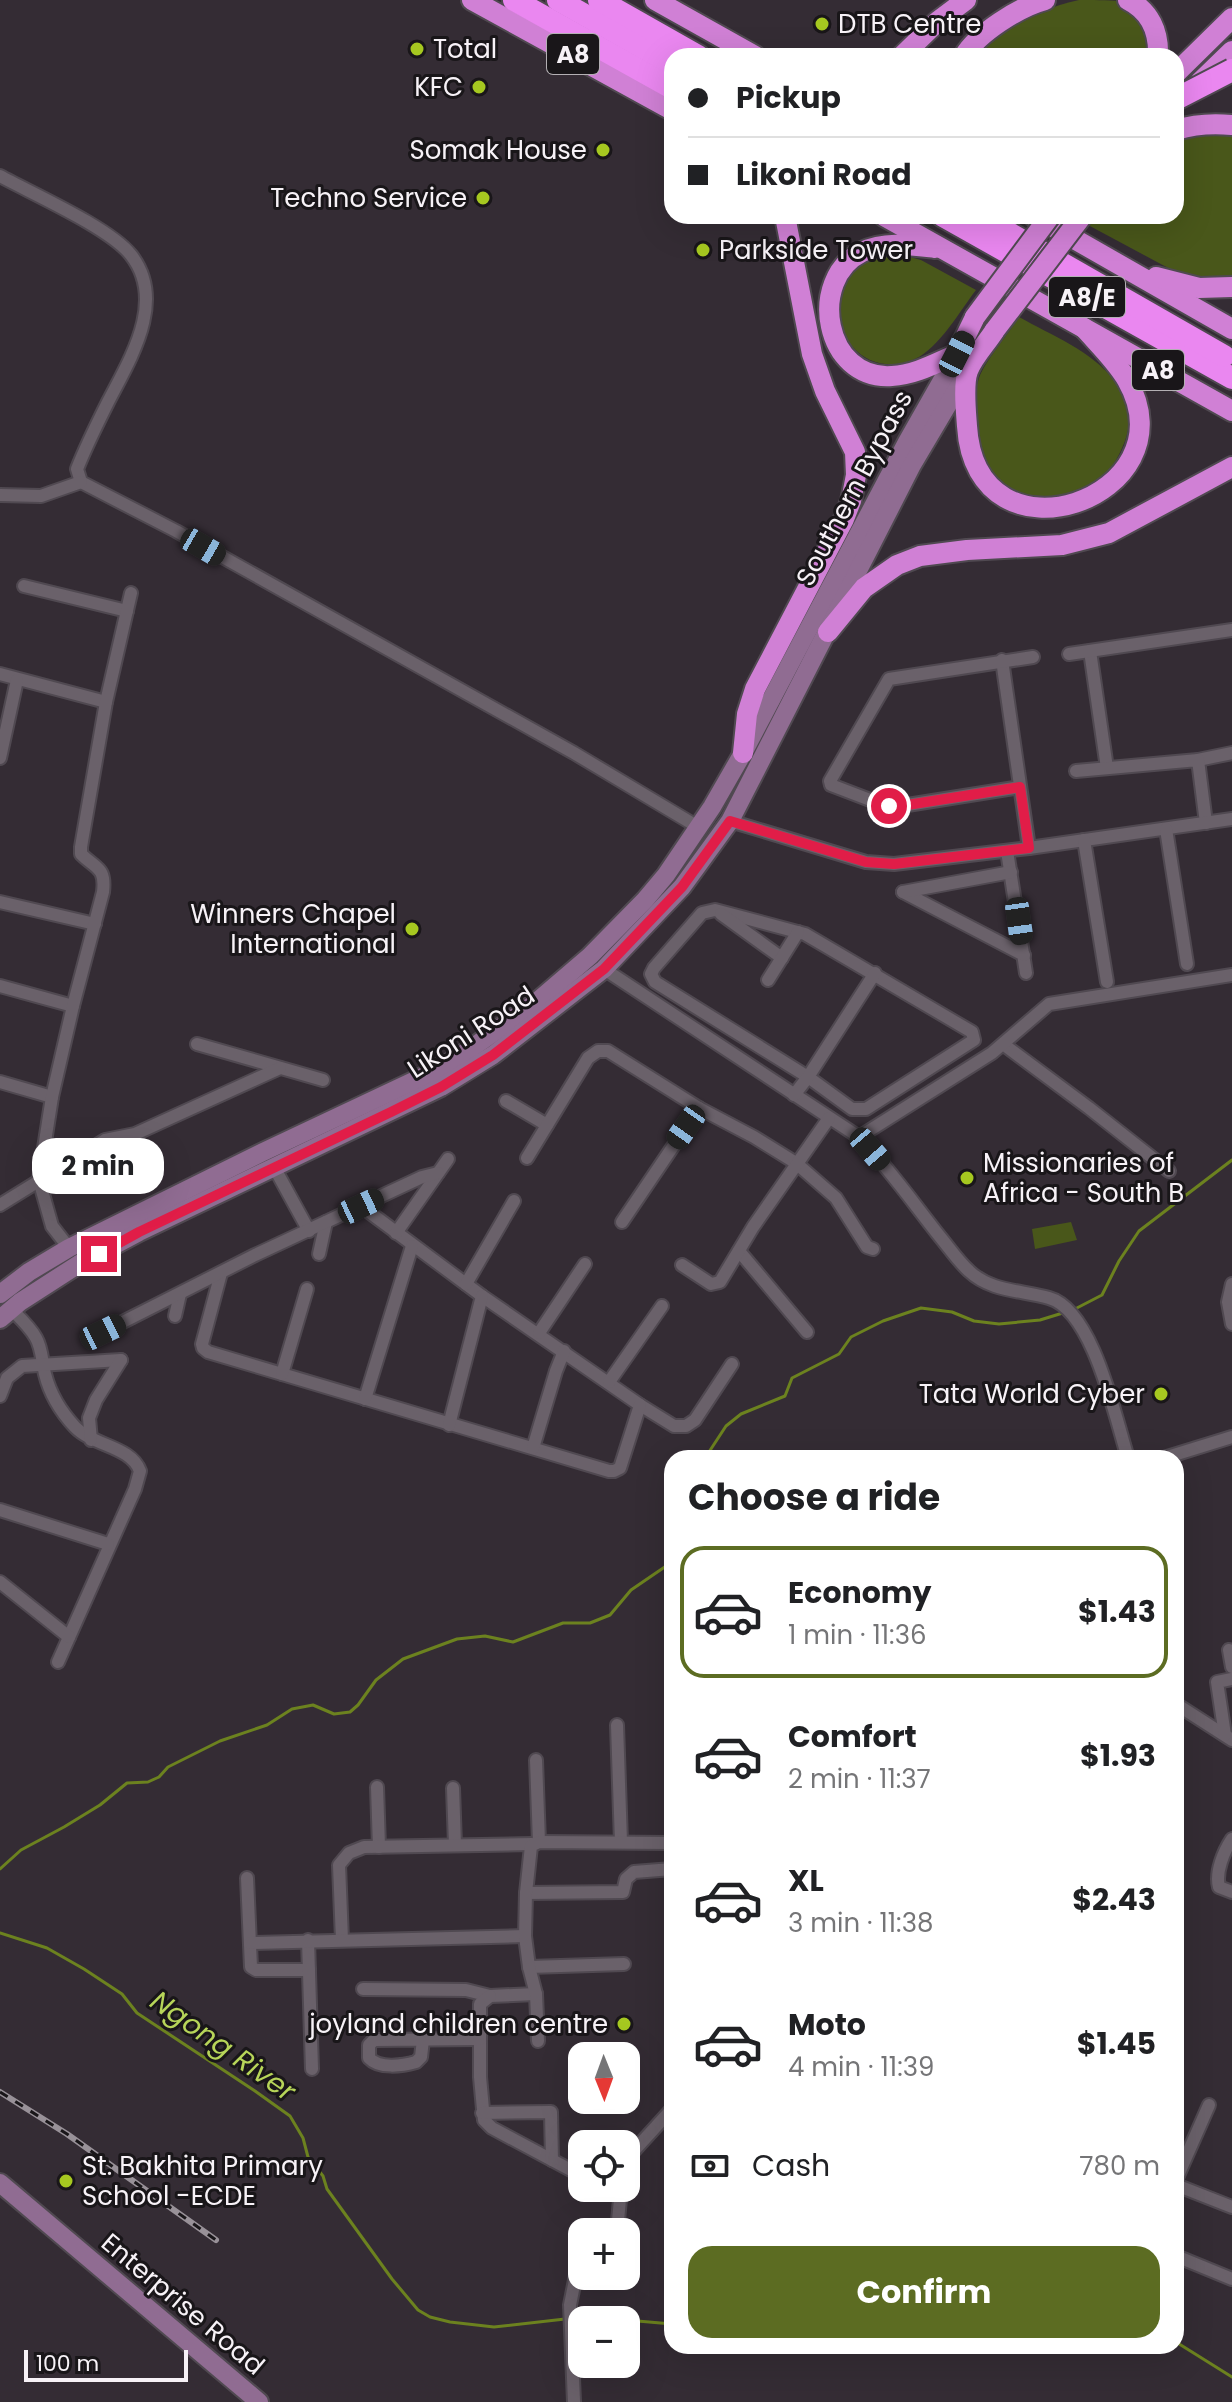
<!DOCTYPE html>
<html lang="en">
<head>
<meta charset="utf-8">
<style>
	:root { --surface:#fff; --page:#f6f6f6; --text:#202124; --muted:#757577; --line:#e0e0e0; --accent:#5c6c22 }
	body { margin:0; font-family:Poppins,sans-serif; background:var(--page); color:var(--text); height:100vh; display:flex; flex-direction:column; font-size:30px; white-space:nowrap }
	* { box-sizing:border-box; margin:0 }
	p { font-size:26px; color:var(--muted) }
	.icon { flex:none; width:44px; height:44px; fill:none; stroke:currentColor; stroke-width:2; stroke-linecap:round; stroke-linejoin:round }
	.map { position:relative; flex:1; overflow:hidden }
	.side { position:absolute; left:664px; top:1450px; width:520px; height:904px; display:flex; flex-direction:column; background:var(--surface); border-radius:24px; box-shadow:0 8px 32px #0002 }
	.side>* { flex:none }
	.banner { position:absolute; left:664px; top:48px; width:520px; height:176px; border-radius:24px; box-shadow:0 8px 32px #0002; display:grid; align-content:center; height:176px; padding:0 24px; background:var(--surface) }
	.needle { width:52px; rotate:179deg }
	.buttons { position:absolute; left:568px; top:2042px; display:grid; gap:16px }
	.buttons a { display:grid; place-items:center; width:72px; height:72px; border-radius:16px; background:var(--surface); box-shadow:0 8px 32px #0002; font-size:40px }
	.scale { position:absolute; left:24px; bottom:20px; width:164px; box-sizing:border-box; padding-left:8px; border:4px solid #f7f2f7; border-top:0; font-size:22px; line-height:28px; white-space:nowrap; color:#f7f2f7; -webkit-text-stroke:6px #191619; paint-order:stroke }
	.end { position:absolute; width:36px; height:36px; margin:-18px; border:10px solid #e11d48; background:#fff; box-shadow:0 0 0 4px #fff }
	.from { border-radius:50% }
	.bubble { position:absolute; height:56px; border-radius:24px; background:var(--surface); box-shadow:0 8px 32px #0002; font-size:26px; font-weight:700; line-height:56px; text-align:center }
	.car { position:absolute; width:24px; height:48px; margin:-24px -12px; border-radius:10px; box-shadow:0 0 6px 2px #0007; background:linear-gradient(#222 24%,#8ab4d8 0 40%,#222 0 76%,#8ab4d8 0 86%,#222 0) }
	.banner b { display:flex; align-items:center; gap:28px; height:76px; font-size:30px }
	.banner b+b { border-top:2px solid var(--line) }
	.banner i { width:20px; height:20px; background:var(--text) }
	ul { padding:0; list-style:none }
	li { display:flex; align-items:center; gap:24px; height:132px; margin:0 16px 12px; padding:0 8px; border:4px solid transparent; border-radius:24px }
	li div { flex:1 }
	li b { display:block; font-size:30px }
	li em { font-style:normal; font-weight:700 }
	li.current { border-color:var(--accent) }
	li>.icon { width:72px; height:72px; stroke-width:1.5 }
	h2 { padding:0 24px; font-size:36px; line-height:96px }
	.pay { display:flex; align-items:center; gap:20px; height:88px; padding:0 24px; font-size:30px }
	.pay p { margin-inline-start:auto }
	.action { display:flex; gap:16px; margin-top:auto; padding:16px 24px }
	.action a { flex:1; height:92px; border-radius:24px; background:var(--accent); color:#fff; font-size:32px; font-weight:700; line-height:92px; text-align:center }
	.map>svg:first-child { display:block }
	.green { fill:#49571a }
	.lines { fill:none; stroke-linecap:round; stroke-linejoin:round }
	.stream { stroke:#6c821f; stroke-width:3 }
	.minor-casing { stroke:#504951; stroke-width:16 }
	.secondary-casing { stroke:#504951; stroke-width:22 }
	.trunk-casing { stroke:#504951; stroke-width:24 }
	.motorway-casing { stroke:#504951; stroke-width:26 }
	.minor { stroke:#6a616a; stroke-width:12 }
	.secondary { stroke:#906c92; stroke-width:18 }
	.trunk { stroke:#d080d5; stroke-width:20 }
	.motorway { stroke:#ea87f0; stroke-width:22 }
	.rail-casing { stroke:#989198; stroke-width:6 }
	.rail { stroke:#191619; stroke-width:3; stroke-dasharray:9; stroke-linecap:butt }
	.trunk-bridge-casing { stroke:#504951; stroke-width:24; stroke-linecap:butt }
	.motorway-bridge-casing { stroke:#504951; stroke-width:26; stroke-linecap:butt }
	.trunk-bridge { stroke:#d080d5; stroke-width:20 }
	.motorway-bridge { stroke:#ea87f0; stroke-width:22 }
	.route { stroke:#e11d48; stroke-width:10 }
	.poi-dot { fill:#a6c820; stroke:#191619; stroke-width:3 }
	.labels { text-anchor:middle; dominant-baseline:central; stroke-width:6; stroke-linejoin:round; paint-order:stroke }
	.shield { fill:#191619; stroke:#b4b0b4; stroke-width:2 }
	.shield-label { font-size:24px; font-weight:bold; fill:#f7f2f7 }
	.poi-label { font-size:26px; fill:#f7f2f7; stroke:#191619; text-anchor:end }
	.street-label { font-size:26px; fill:#f7f2f7; stroke:#191619 }
	.water-label { font-size:28px; font-style:italic; fill:#b7d559; stroke:#191619 }
</style>
</head>
<body>
<div class="map">
<svg width="1232" height="2402" viewBox="0 0 1232 2402">
	<rect width="100%" height="100%" fill="#342c34"/>
	<g class="green">
		<path d="M1079 0C1091 0 1109 0 1119 1 1139 11 1153 35 1148 56H972C1008 25 1032 11 1079 0Z"/>
		<path d="M1232 130V279L1212 280 1185 277 1088 225 1095 216H1176V138Z"/>
		<path d="M892 252 921 260 976 290C960 311 939 348 915 359 861 383 817 322 850 275 856 267 864 259 873 256 879 254 886 253 892 252Z"/>
		<path d="M1019 317C1051 335 1092 351 1115 381 1128 396 1132 419 1126 438 1120 456 1108 477 1092 487 1056 511 999 497 982 456 977 445 976 432 975 420 974 406 974 392 979 378 985 361 1008 334 1019 317Z"/>
		<path d="M1071 1222 1077 1240 1035 1249 1032 1229Z"/>
	</g>
	<g class="lines">
		<g class="stream">
			<path d="M1073 1310 1102 1295 1119 1261 1139 1231 1232 1160"/>
			<path d="M708 1458 707 1455 726 1426 741 1414 785 1396 792 1378 839 1354 851 1337 883 1321 921 1308 952 1312 974 1321 999 1324 1040 1320 1066 1312"/>
			<path d="M0 1869 21 1850 64 1827 100 1805 127 1783 148 1782 159 1777 168 1767 220 1741 267 1725 292 1709 313 1705 334 1714 350 1712 358 1705 376 1680 403 1659 457 1639 485 1636 513 1642 563 1623H590L610 1615 631 1590 672 1562"/>
			<path d="M0 1933 47 1948 84 1969 122 1994 137 2013 255 2091 290 2116 303 2138 308 2157 323 2176 327 2189 392 2279 418 2310 430 2317 450 2322 494 2327 565 2319"/>
			<path d="M573 2319 625 2320"/>
			<path d="M626 2320 672 2324"/>
			<path d="M1176 2342 1232 2377"/>
		</g>
		<defs>
			<g id="minor">
				<path d="M0 176C33 194 110 228 131 255 167 301 130 359 108 402 97 424 86 446 77 469L81 482 176 531 574 753 698 827"/>
				<path d="M0 495 41 496 81 482"/>
				<path d="M24 586 127 611"/>
				<path d="M1090 651 1107 768"/>
				<path d="M1069 654 1232 630"/>
				<path d="M1002 660 1029 848"/>
				<path d="M0 674 106 702"/>
				<path d="M0 758 17 680"/>
				<path d="M1198 760 1232 753"/>
				<path d="M1076 771 1198 760 1206 823"/>
				<path d="M1020 787 901 806 878 803 831 785 830 781 889 679 1033 657"/>
				<path d="M730 821 866 862 894 864 1029 848 1232 819"/>
				<path d="M1166 829 1187 964"/>
				<path d="M1084 840 1107 982"/>
				<path d="M1007 851 1026 973"/>
				<path d="M903 892 1024 955"/>
				<path d="M903 892 1011 872"/>
				<path d="M0 902 95 924"/>
				<path d="M715 910 805 934 972 1032 974 1040 866 1109H852L808 1077 655 982 651 974 654 968 702 913Z"/>
				<path d="M721 914 782 958"/>
				<path d="M604 969 859 1137C889 1168 914 1204 941 1238 950 1249 958 1261 969 1271 991 1292 1022 1290 1049 1298 1093 1310 1115 1417 1128 1458"/>
				<path d="M768 980 798 932"/>
				<path d="M0 986 73 1006"/>
				<path d="M197 1044 323 1080"/>
				<path d="M1003 1044 1089 1108 1169 1171"/>
				<path d="M0 1082 52 1097"/>
				<path d="M794 1095 808 1077 875 973"/>
				<path d="M506 1101 547 1125"/>
				<path d="M859 1137 992 1053 1049 1004 1232 975"/>
				<path d="M527 1158 588 1058 598 1051H608L699 1108 754 1137 796 1163 836 1198 867 1247 873 1249"/>
				<path d="M274 1167 309 1231"/>
				<path d="M0 1205 105 1140 135 1134 280 1068"/>
				<path d="M361 1206 482 1296 640 1405 674 1426H686L695 1420 732 1364"/>
				<path d="M622 1222 699 1108"/>
				<path d="M396 1233 448 1159"/>
				<path d="M69 1248 52 1226 39 1180 52 1097 73 1006 103 892C106 867 96 869 81 854V847L106 702 131 593"/>
				<path d="M739 1251 807 1332"/>
				<path d="M319 1254 326 1222"/>
				<path d="M682 1265 711 1284 720 1282 753 1227 829 1118"/>
				<path d="M221 1273 202 1344 203 1348 208 1352 609 1471H614L620 1468 640 1405"/>
				<path d="M466 1284 514 1201"/>
				<path d="M1232 1284 1228 1302 1232 1324"/>
				<path d="M11 1309C20 1318 30 1327 36 1338 42 1348 42 1362 45 1374 50 1394 61 1412 75 1427 93 1446 131 1446 140 1471L135 1489 58 1662"/>
				<path d="M175 1316 180 1294"/>
				<path d="M103 1332 255 1255 422 1177 438 1173"/>
				<path d="M539 1333 585 1264"/>
				<path d="M282 1374 307 1289"/>
				<path d="M609 1382 662 1306"/>
				<path d="M0 1396 7 1378 22 1366 121 1360"/>
				<path d="M365 1399 412 1246"/>
				<path d="M449 1425 482 1296"/>
				<path d="M91 1440 89 1418 96 1400 121 1360"/>
				<path d="M533 1448 556 1371 564 1351"/>
				<path d="M1164 1458 1232 1437"/>
				<path d="M0 1510 108 1544"/>
				<path d="M0 1582 69 1637"/>
				<path d="M1229 1650 1232 1667"/>
				<path d="M1176 1704 1232 1740"/>
				<path d="M617 1725 621 1842"/>
				<path d="M1225 1735 1217 1682 1232 1679"/>
				<path d="M536 1760 539 1842"/>
				<path d="M377 1787 379 1847"/>
				<path d="M453 1788 455 1845"/>
				<path d="M1232 1839C1224 1851 1215 1872 1219 1887L1232 1892"/>
				<path d="M247 1878 251 1967 256 1970H309"/>
				<path d="M526 1893 623 1892 626 1879 634 1872 672 1869"/>
				<path d="M308 1940 312 2069"/>
				<path d="M342 1940 339 1865 349 1853 364 1847 532 1844"/>
				<path d="M250 1943 525 1936"/>
				<path d="M529 1967 624 1964"/>
				<path d="M363 1989 466 1990 490 1996 536 1994"/>
				<path d="M490 1996 480 2004V2077L484 2120 492 2128 582 2176"/>
				<path d="M423 2040 421 2057 416 2062C402 2066 379 2069 369 2058V2045L374 2040 480 2039"/>
				<path d="M538 2041 536 1994 529 1967 525 1936 526 1893 531 1846 539 1842 672 1843"/>
				<path d="M482 2113 551 2112 552 2160"/>
				<path d="M626 2169 631 2154 672 2109"/>
				<path d="M1176 2180 1209 2105"/>
				<path d="M1176 2185 1232 2207"/>
				<path d="M617 2232 621 2188"/>
				<path d="M1176 2256 1232 2279"/>
				<path d="M574 2402 570 2305 578 2265 582 2261"/>
			</g>
			<g id="secondary">
				<path d="M0 1294 29 1272 69 1248 263 1152 433 1072 456 1059 534 1004 590 956 645 900 666 875 712 807 743 753 907 442 957 354"/>
				<path d="M0 1319 20 1302 79 1264 139 1232 441 1087 493 1055 604 969 682 887 730 821 912 465 966 374"/>
				<path d="M0 2183 259 2402"/>
			</g>
			<g id="trunk">
				<path d="M472 0 672 110"/>
				<path d="M655 0 755 56"/>
				<path d="M1128 0C1150 11 1159 32 1158 56"/>
				<path d="M902 56 938 21 966 0"/>
				<path d="M964 56C978 33 1019 7 1045 0"/>
				<path d="M1176 73 1232 18"/>
				<path d="M1200 82 1232 51"/>
				<path d="M1176 130C1195 124 1212 123 1232 125"/>
				<path d="M884 216 1232 411"/>
				<path d="M1034 216 1232 329"/>
				<path d="M935 248C910 245 885 241 862 252 807 279 824 381 892 376 915 375 936 363 957 354L975 317"/>
				<path d="M1156 277 1199 288 1232 287"/>
				<path d="M995 330C987 343 973 357 968 371 963 384 966 412 967 426 976 574 1194 498 1127 380 1116 361 1099 345 1084 328"/>
				<path d="M828 632 864 588 897 565 920 556 967 550 1062 545 1109 533 1232 467"/>
				<path d="M743 753 747 714 755 689 844 519 851 501 856 475 855 452 825 391 812 354 785 216"/>
			</g>
			<g id="motorway">
				<path d="M514 0 672 88"/>
				<path d="M558 0 672 64"/>
				<path d="M599 0 698 56"/>
				<path d="M943 216 1232 378"/>
				<path d="M979 216 1224 356"/>
			</g>
		</defs>
		<use href="#minor" class="minor-casing"/>
		<use href="#secondary" class="secondary-casing"/>
		<use href="#trunk" class="trunk-casing"/>
		<use href="#motorway" class="motorway-casing"/>
		<use href="#minor" class="minor"/>
		<use href="#secondary" class="secondary"/>
		<use href="#trunk" class="trunk"/>
		<use href="#motorway" class="motorway"/>
		<defs>
			<path id="rail" d="M0 2092 67 2134 216 2240"/>
		</defs>
		<use href="#rail" class="rail-casing"/>
		<use href="#rail" class="rail"/>
		<defs>
			<g id="trunk-bridge">
				<path d="M975 317 1050 216"/>
				<path d="M995 330 1082 216"/>
			</g>
			<path id="motorway-bridge" d="M1176 99 1232 70"/>
		</defs>
		<use href="#trunk-bridge" class="trunk-bridge-casing"/>
		<use href="#motorway-bridge" class="motorway-bridge-casing"/>
		<use href="#trunk-bridge" class="trunk-bridge"/>
		<use href="#motorway-bridge" class="motorway-bridge"/>
	</g>
	<g class="lines">
		<path class="route" d="M99 1254 139 1232 391 1112 441 1087 493 1055 604 969 682 887 730 821 866 862 894 864 1029 848 1020 787 901 806H889"/>
	</g>
	<g class="poi-dot">
		<circle cx="822" cy="24" r="8"/>
		<circle cx="417" cy="49" r="8"/>
		<circle cx="479" cy="87" r="8"/>
		<circle cx="603" cy="150" r="8"/>
		<circle cx="483" cy="198" r="8"/>
		<circle cx="703" cy="250" r="8"/>
		<circle cx="412" cy="929" r="8"/>
		<circle cx="967" cy="1178" r="8"/>
		<circle cx="1161" cy="1394" r="8"/>
		<circle cx="624" cy="2024" r="8"/>
		<circle cx="66" cy="2181" r="8"/>
	</g>
	<g class="labels">
		<g class="shield">
			<rect x="547" y="34" width="52" height="40" rx="6"/>
			<rect x="1049" y="277" width="76" height="40" rx="6"/>
			<rect x="1132" y="350" width="52" height="40" rx="6"/>
		</g>
		<g class="shield-label">
			<text x="573" y="54">A8</text>
			<text x="1087" y="297">A8/E</text>
			<text x="1158" y="370">A8</text>
		</g>
		<g class="poi-label">
			<text x="838" y="24" text-anchor="start">DTB Centre</text>
			<text x="433" y="49" text-anchor="start">Total</text>
			<text x="463" y="87">KFC</text>
			<text x="587" y="150">Somak House</text>
			<text x="467" y="198">Techno Service</text>
			<text x="719" y="250" text-anchor="start">Parkside Tower</text>
			<text x="396" y="914">Winners Chapel<tspan x="396" dy="30">International</tspan></text>
			<text x="983" y="1163" text-anchor="start">Missionaries of<tspan x="983" dy="30">Africa - South B</tspan></text>
			<text x="1145" y="1394">Tata World Cyber</text>
			<text x="608" y="2024">joyland children centre</text>
			<text x="82" y="2166" text-anchor="start">St. Bakhita Primary<tspan x="82" dy="30">School -ECDE</tspan></text>
		</g>
		<g class="street-label">
			<text transform="translate(854 488) rotate(-62)">Southern Bypass</text>
			<text transform="translate(471 1032) rotate(-33)">Likoni Road</text>
			<text transform="translate(183 2304) rotate(40)">Enterprise Road</text>
		</g>
		<g class="water-label">
			<text transform="translate(223 2046) rotate(35)">Ngong River</text>
		</g>
	</g>
</svg>
<div class="buttons">
<a><svg class="needle" viewBox="-14 -14 28 28"><path d="M0-13l5 13h-10z" fill="#e53935"/><path d="M0 13l5-13h-10z" fill="#757577"/></svg></a>
<a><svg class="icon" aria-label="locate" viewBox="0 0 24 24"><circle cx="12" cy="12" r="6"/><path d="M12 2v4M12 18v4M2 12h4M18 12h4"/></svg></a>
<a>+</a>
<a>−</a>
</div>
<div class="scale">100 m</div>
<i class="end from" style="left:889px;top:806px"></i>
<i class="end" style="left:99px;top:1254px"></i>
<div class="bubble" style="left:32px;top:1138px;width:132px">2 min</div>
<i class="car" style="left:957px;top:354px;rotate:27deg"></i>
<i class="car" style="left:203px;top:547px;rotate:120deg"></i>
<i class="car" style="left:1019px;top:921px;rotate:172deg"></i>
<i class="car" style="left:686px;top:1127px;rotate:215deg"></i>
<i class="car" style="left:870px;top:1149px;rotate:139deg"></i>
<i class="car" style="left:361px;top:1206px;rotate:65deg"></i>
<i class="car" style="left:103px;top:1332px;rotate:64deg"></i>
<div class="banner">
<b><i class="from"></i>Pickup</b>
<b><i></i>Likoni Road</b>
</div>
<section class="side">
<h2>Choose a ride</h2>
<ul>
<li class="current"><svg class="icon" aria-label="car" viewBox="0 0 24 24"><path d="M5 17H2v-5l4-1 3-4h7l3 4 3 1v5h-3M9 17h6M6 11h13"/><circle cx="7" cy="17" r="2"/><circle cx="17" cy="17" r="2"/></svg><div><b>Economy</b><p>1 min · 11:36</p></div><em>$1.43</em></li>
<li><svg class="icon" aria-label="car" viewBox="0 0 24 24"><path d="M5 17H2v-5l4-1 3-4h7l3 4 3 1v5h-3M9 17h6M6 11h13"/><circle cx="7" cy="17" r="2"/><circle cx="17" cy="17" r="2"/></svg><div><b>Comfort</b><p>2 min · 11:37</p></div><em>$1.93</em></li>
<li><svg class="icon" aria-label="car" viewBox="0 0 24 24"><path d="M5 17H2v-5l4-1 3-4h7l3 4 3 1v5h-3M9 17h6M6 11h13"/><circle cx="7" cy="17" r="2"/><circle cx="17" cy="17" r="2"/></svg><div><b>XL</b><p>3 min · 11:38</p></div><em>$2.43</em></li>
<li><svg class="icon" aria-label="car" viewBox="0 0 24 24"><path d="M5 17H2v-5l4-1 3-4h7l3 4 3 1v5h-3M9 17h6M6 11h13"/><circle cx="7" cy="17" r="2"/><circle cx="17" cy="17" r="2"/></svg><div><b>Moto</b><p>4 min · 11:39</p></div><em>$1.45</em></li>
</ul>
<div class="pay"><svg class="icon" aria-label="cash" viewBox="0 0 24 24"><path d="M3 7h18v10H3z"/><circle cx="12" cy="12" r="2"/></svg>Cash<p>780 m</p></div>
<div class="action"><a>Confirm</a></div>
</section>
</div>
</body>
</html>
